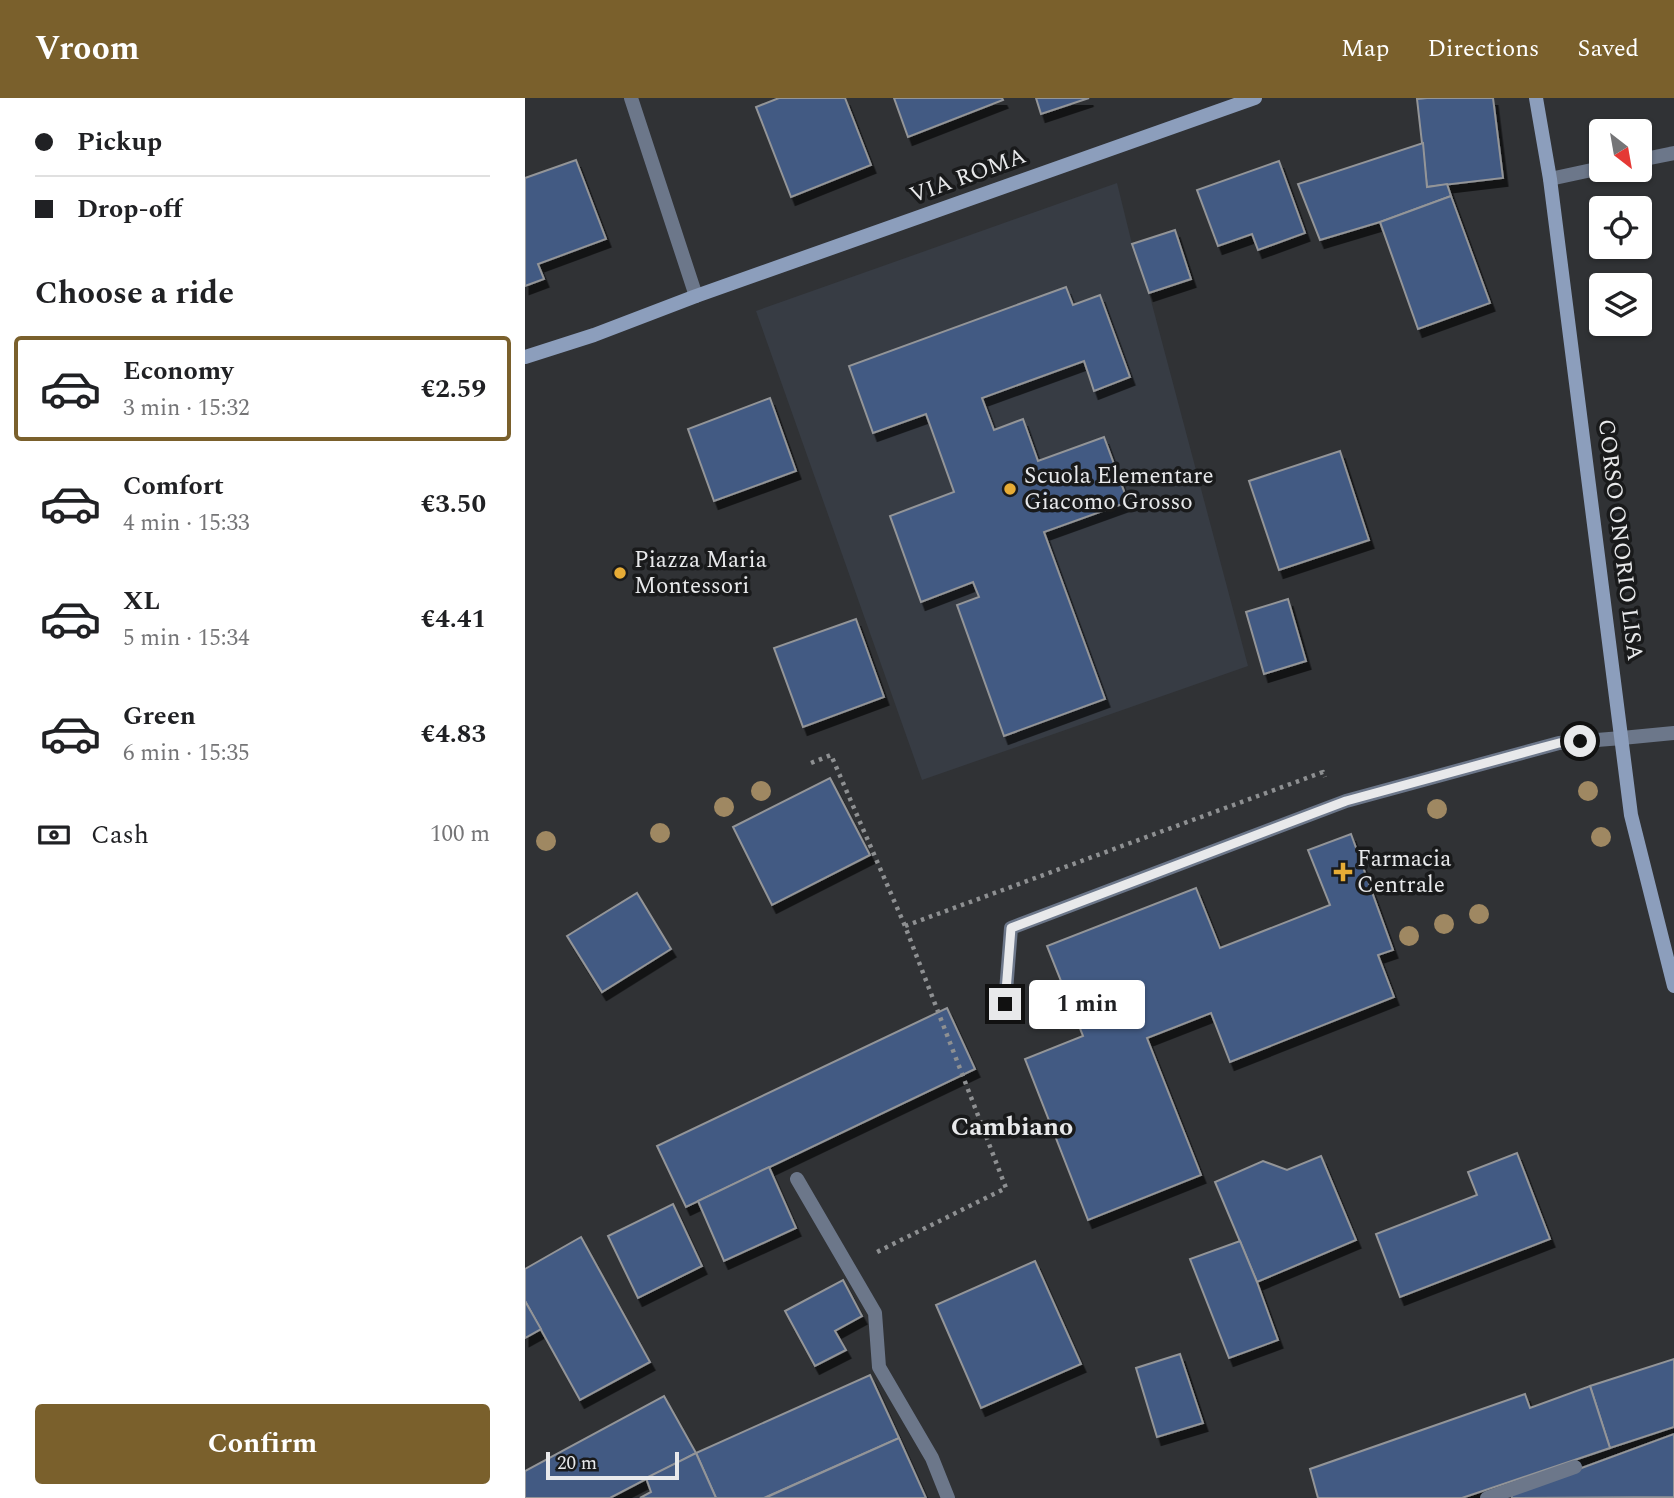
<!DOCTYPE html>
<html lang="en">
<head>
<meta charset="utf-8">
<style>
	:root { --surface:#fff; --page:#f2f2f2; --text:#202124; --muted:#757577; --line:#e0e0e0; --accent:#7a602c }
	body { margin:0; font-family:Spectral,serif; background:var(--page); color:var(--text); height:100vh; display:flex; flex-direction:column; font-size:26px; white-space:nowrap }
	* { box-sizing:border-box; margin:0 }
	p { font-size:23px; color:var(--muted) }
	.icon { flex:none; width:38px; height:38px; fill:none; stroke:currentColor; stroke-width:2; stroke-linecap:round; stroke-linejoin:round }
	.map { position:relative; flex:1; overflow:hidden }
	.details { display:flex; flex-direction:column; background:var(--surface); width:525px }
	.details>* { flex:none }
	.banner { display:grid; align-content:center; height:154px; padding:0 35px; background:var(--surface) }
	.needle { width:46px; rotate:149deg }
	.buttons { position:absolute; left:1064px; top:21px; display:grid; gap:14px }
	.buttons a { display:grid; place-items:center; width:63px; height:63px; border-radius:7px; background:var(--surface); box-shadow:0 2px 5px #0004; font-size:35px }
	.scale { position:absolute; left:21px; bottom:18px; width:133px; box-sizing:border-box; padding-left:7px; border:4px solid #e8e9eb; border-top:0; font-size:19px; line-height:24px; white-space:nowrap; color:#e8e9eb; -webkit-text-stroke:5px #191a1b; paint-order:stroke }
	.end { position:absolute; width:32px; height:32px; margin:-16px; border:9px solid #e8e9eb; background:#111; box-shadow:0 0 0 4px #111 }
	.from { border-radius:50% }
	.bubble { position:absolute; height:49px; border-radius:7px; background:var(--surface); box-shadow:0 2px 5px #0004; font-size:23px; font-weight:700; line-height:49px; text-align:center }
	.banner b { display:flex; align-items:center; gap:24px; height:66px; font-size:26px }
	.banner b+b { border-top:2px solid var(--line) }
	.banner i { width:18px; height:18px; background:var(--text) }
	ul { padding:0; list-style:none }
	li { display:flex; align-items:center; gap:21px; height:105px; margin:0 14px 10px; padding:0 21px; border:4px solid transparent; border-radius:7px }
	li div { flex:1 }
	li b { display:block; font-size:26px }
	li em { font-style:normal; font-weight:700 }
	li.active { border-color:var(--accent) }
	li>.icon { width:63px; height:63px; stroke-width:1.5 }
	h2 { padding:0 35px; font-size:32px; line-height:84px }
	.pay { display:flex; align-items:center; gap:18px; height:77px; padding:0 35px; font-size:26px }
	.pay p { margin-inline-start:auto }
	.action { display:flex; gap:14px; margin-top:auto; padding:14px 35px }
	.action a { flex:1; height:80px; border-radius:7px; background:var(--accent); color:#fff; font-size:28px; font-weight:700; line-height:80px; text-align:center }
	header { display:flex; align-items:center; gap:42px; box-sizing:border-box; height:98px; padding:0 35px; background:var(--accent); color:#fff }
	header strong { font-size:33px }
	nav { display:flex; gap:38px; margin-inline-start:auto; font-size:24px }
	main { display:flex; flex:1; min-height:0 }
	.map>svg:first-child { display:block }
	.built { fill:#373c44 }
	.building { fill:#435a83; stroke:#939598; stroke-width:2; filter:url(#shadow) }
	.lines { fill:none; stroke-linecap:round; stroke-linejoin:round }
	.path { stroke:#8e9092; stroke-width:4.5; stroke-dasharray:3.5 5; stroke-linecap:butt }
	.lane { stroke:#6c778a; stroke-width:14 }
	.street { stroke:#6c778a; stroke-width:14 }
	.secondary { stroke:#8c9ebc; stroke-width:14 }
	.tree { fill:#9f8862 }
	.route { stroke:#e8e9eb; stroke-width:9 }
	.poi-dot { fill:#e7ac36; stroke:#191a1b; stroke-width:2.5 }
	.labels { text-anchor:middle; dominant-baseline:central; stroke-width:7; stroke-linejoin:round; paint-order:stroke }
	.street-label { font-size:23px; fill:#e8e9eb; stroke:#191a1b }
	.poi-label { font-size:23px; fill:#e8e9eb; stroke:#191a1b; text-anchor:start }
	.quarter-label { font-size:26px; font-weight:bold; fill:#e8e9eb; stroke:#191a1b }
</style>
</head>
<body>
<header>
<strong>Vroom</strong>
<nav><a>Map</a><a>Directions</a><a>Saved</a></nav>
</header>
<main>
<section class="details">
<div class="banner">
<b><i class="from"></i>Pickup</b>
<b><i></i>Drop-off</b>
</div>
<h2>Choose a ride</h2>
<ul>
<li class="active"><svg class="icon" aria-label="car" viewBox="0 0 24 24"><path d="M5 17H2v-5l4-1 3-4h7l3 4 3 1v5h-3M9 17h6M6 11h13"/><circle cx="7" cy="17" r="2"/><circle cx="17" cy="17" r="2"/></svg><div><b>Economy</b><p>3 min · 15:32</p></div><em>€2.59</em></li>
<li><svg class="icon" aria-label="car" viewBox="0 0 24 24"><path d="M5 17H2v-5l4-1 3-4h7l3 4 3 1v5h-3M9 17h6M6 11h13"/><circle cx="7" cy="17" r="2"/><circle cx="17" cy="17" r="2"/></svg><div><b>Comfort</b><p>4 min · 15:33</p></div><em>€3.50</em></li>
<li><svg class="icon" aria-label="car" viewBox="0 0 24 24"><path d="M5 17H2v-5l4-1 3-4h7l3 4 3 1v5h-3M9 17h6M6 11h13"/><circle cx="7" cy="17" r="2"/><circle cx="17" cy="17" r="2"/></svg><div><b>XL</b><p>5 min · 15:34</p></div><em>€4.41</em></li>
<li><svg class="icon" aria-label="car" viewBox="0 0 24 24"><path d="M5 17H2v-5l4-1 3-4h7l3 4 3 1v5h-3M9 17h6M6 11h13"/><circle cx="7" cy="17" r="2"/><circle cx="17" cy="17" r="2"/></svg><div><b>Green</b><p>6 min · 15:35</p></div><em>€4.83</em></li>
</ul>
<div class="pay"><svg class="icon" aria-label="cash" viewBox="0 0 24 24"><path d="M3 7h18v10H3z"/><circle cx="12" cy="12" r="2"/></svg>Cash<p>100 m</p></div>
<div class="action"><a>Confirm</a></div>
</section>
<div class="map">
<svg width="1149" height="1400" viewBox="0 0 1149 1400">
	<defs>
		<filter id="shadow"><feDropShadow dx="4.5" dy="8" stdDeviation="0" flood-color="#0009"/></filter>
	</defs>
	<rect width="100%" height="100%" fill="#303235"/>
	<path class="built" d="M592 85 607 146 624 195 723 568 397 682 231 213Z"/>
	<g class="building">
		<path d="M254 0H320L346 67 266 99 231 9Z"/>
		<path d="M369 0H477L478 2 383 39Z"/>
		<path d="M511 0H564L516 16Z"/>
		<path d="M902 0H968L978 80 902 89 892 1Z"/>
		<path d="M898 45 902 89 922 86 926 98 855 124 795 142 773 86Z"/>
		<path d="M51 62 81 141 13 166 19 181 0 188V80Z"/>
		<path d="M754 63 780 135 733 152 727 136 693 148 672 92Z"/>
		<path d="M926 98 965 205 893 231 855 124Z"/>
		<path d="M650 132 666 181 624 195 607 146Z"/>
		<path d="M541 189 548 207 575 197 605 279 569 293 559 263 457 300 469 332 498 321 513 363 579 339 603 404 519 434 580 601 479 638 432 507 454 499 448 484 396 504 365 418 429 394 401 316 348 335 324 268Z"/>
		<path d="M245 300 271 373 189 403 163 331Z"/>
		<path d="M815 353 844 442 754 472 724 383Z"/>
		<path d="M763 501 781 563 739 576 721 514Z"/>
		<path d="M331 521 359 599 278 629 249 550Z"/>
		<path d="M305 680 345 757 247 807 208 729Z"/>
		<path d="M826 736 868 852 853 857 869 899 705 964 686 915 622 940 676 1077 563 1122 500 961 558 938 522 848 671 790 695 850 805 807 783 752Z"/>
		<path d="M112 795 146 851 77 894 42 838Z"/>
		<path d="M422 910 450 971 161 1109 132 1048Z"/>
		<path d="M992 1055 1025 1141 875 1199 851 1136 952 1097 943 1074Z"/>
		<path d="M796 1058 831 1142 732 1184 690 1084 738 1063 762 1072Z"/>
		<path d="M244 1069 271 1130 199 1163 173 1103Z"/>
		<path d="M148 1106 177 1168 113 1200 83 1138Z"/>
		<path d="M56 1139 125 1264 55 1302 0 1203V1171Z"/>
		<path d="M715 1143 732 1184 753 1242 704 1260 665 1161Z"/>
		<path d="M510 1163 556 1266 456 1310 411 1207Z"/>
		<path d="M318 1182 337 1218 310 1233 321 1252 290 1268 260 1213Z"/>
		<path d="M0 1203 16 1231 0 1240Z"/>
		<path d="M655 1256 678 1325 632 1339 611 1270Z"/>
		<path d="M1149 1261V1329L1085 1350 1065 1288Z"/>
		<path d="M345 1277 374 1340 239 1400H191L171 1355Z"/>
		<path d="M1065 1288 1085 1350 937 1400H793L785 1371 1000 1296 1005 1310Z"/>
		<path d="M139 1298 171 1355 85 1400H0V1373Z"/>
		<path d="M1149 1336V1399L987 1400 986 1396Z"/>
		<path d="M374 1340 401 1400H242V1399Z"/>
		<path d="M171 1355 191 1400H115L126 1394 121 1380Z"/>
	</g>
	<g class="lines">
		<g class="path">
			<path d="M286 665 306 657 380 828 481 1090 350 1155"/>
			<path d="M380 828 798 674 800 679"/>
		</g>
		<g class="lane">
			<path d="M480 906 486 830 821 703 1034 645 1097 640"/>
			<path d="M962 1400 1050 1369"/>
		</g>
		<g class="street">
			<path d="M106 0 171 198"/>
			<path d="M1115 62 1149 55"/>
			<path d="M1025 81 1076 70"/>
			<path d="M1097 640 1149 635"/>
			<path d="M272 1081 350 1215 354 1269 407 1360 423 1400"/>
		</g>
		<g class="secondary">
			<path d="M1011 0 1025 81 1106 717 1149 888"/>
			<path d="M0 259 69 237 171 198 730 0"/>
		</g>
	</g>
	<g class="tree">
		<circle cx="236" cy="693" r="10"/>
		<circle cx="1063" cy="693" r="10"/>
		<circle cx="199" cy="709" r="10"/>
		<circle cx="912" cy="711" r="10"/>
		<circle cx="135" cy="735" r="10"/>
		<circle cx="1076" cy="739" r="10"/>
		<circle cx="21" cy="743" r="10"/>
		<circle cx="954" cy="816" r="10"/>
		<circle cx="919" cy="826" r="10"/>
		<circle cx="884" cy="838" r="10"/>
	</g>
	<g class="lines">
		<path class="route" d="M480 906 486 830 821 703 1034 645 1055 643"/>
	</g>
	<g class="poi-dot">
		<circle cx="485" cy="391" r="7"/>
		<circle cx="95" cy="475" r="7"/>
		<path d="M814.5 763.5h7v7h7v7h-7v7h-7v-7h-7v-7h7z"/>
	</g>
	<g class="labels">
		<g class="street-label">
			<text transform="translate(443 78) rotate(-20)">VIA ROMA</text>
			<text transform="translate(1095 442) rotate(83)">CORSO ONORIO LISA</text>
		</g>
		<g class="poi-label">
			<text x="499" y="378">Scuola Elementare<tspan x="499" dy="26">Giacomo Grosso</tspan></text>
			<text x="109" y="462">Piazza Maria<tspan x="109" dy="26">Montessori</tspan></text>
			<text x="832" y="761">Farmacia<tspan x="832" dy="26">Centrale</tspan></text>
		</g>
		<g class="quarter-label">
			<text x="487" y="1029">Cambiano</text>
		</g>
	</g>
</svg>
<div class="buttons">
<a><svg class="needle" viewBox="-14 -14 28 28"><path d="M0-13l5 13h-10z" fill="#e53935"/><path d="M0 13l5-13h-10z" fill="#757577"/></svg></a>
<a><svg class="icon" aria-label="locate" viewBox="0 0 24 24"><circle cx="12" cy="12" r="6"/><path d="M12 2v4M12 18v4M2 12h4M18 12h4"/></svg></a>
<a><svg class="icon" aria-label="layers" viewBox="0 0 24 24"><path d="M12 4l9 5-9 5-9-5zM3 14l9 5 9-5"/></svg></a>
</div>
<div class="scale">20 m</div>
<i class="end from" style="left:1055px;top:643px"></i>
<i class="end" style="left:480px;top:906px"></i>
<div class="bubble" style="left:504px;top:882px;width:116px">1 min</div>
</div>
</main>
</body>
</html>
